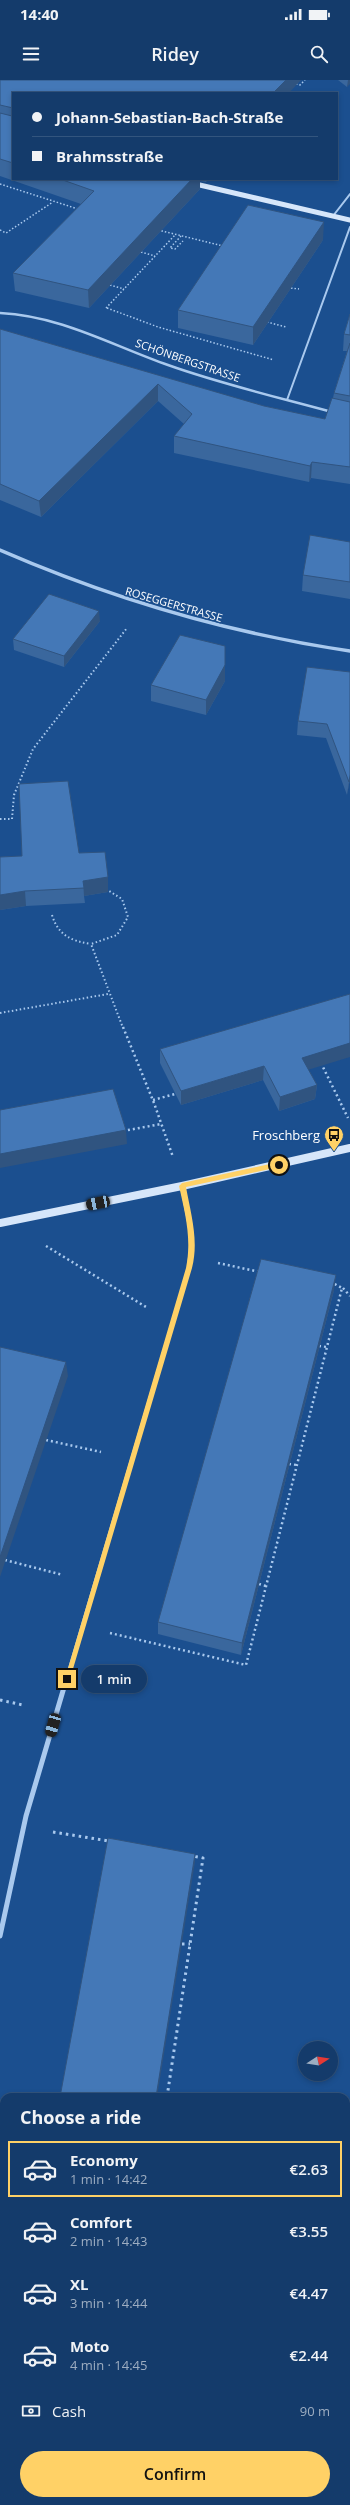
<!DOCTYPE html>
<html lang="en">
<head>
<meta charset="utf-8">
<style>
	:root { --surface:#143b6b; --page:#1d4271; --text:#f1f3f6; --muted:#9dadc1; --line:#33557e; --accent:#ffd166 }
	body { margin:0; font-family:"Open Sans",sans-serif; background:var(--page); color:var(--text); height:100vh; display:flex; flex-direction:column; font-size:15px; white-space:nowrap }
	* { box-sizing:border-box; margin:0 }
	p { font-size:13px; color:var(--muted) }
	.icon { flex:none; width:22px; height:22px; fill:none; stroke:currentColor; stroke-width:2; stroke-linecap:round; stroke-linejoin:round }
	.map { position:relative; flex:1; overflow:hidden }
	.drawer { position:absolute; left:0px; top:2013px; width:350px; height:412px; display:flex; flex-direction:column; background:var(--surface); border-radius:12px 12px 0 0; box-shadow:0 2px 6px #0003,0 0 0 1px var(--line) }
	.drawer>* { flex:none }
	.hud { position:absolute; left:12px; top:12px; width:326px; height:88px; border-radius:0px; box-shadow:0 2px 6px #0003,0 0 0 1px var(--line); display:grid; align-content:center; height:88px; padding:0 20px; background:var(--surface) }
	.needle { width:26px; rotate:78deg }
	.tools { position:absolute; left:298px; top:1961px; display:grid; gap:8px }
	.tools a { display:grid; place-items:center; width:40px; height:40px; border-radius:50%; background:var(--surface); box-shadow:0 2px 6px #0003,0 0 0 1px var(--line); font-size:20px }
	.end { position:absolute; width:18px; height:18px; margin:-9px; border:5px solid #ffd166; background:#111; box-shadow:0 0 0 2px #111 }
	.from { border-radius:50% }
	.bubble { position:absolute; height:28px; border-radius:14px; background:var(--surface); box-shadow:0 2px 6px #0003,0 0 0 1px var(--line); font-size:13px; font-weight:600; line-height:28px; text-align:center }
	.car { position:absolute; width:12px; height:24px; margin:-12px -6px; border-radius:5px; box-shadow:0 0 3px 1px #0007; background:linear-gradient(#222 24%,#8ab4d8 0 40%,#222 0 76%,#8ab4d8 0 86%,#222 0) }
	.hud b { display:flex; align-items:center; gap:14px; height:38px; font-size:15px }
	.hud b+b { border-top:1px solid var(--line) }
	.hud i { width:10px; height:10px; background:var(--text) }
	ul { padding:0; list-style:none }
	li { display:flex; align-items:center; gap:12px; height:56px; margin:0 8px 6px; padding:0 12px; border:2px solid transparent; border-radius:0px }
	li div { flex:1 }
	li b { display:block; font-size:15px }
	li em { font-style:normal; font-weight:600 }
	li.current { border-color:var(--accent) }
	li>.icon { width:36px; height:36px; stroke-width:1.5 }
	h2 { padding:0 20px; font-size:18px; line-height:48px }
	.pay { display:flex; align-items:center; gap:10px; height:44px; padding:0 20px; font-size:15px }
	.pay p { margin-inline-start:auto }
	.primary-button { display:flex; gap:8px; margin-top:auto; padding:8px 20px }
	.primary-button a { flex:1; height:46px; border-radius:24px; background:var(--accent); color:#111; font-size:16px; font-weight:600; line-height:46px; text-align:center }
	.status { display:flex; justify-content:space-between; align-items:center; height:28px; padding:0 20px; background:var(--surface); direction:ltr }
	.status svg { height:11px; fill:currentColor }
	header { display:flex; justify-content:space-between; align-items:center; height:52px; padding:0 20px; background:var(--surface); font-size:18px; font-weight:600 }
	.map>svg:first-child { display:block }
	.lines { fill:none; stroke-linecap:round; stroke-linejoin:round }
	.path-far3 { stroke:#a9c9ee; stroke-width:1.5; stroke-dasharray:1.5 2; stroke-linecap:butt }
	.path-far2 { stroke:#a9c9ee; stroke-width:2; stroke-dasharray:1.5 2.5; stroke-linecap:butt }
	.path-far1 { stroke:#a9c9ee; stroke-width:2.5; stroke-dasharray:2 3; stroke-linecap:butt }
	.path { stroke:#a9c9ee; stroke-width:3; stroke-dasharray:2.5 4; stroke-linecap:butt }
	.lane { stroke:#a9c9ee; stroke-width:2 }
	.street-far3 { stroke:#a9c9ee; stroke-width:2.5 }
	.street-far2 { stroke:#a9c9ee; stroke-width:3.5 }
	.street-far1 { stroke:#a9c9ee; stroke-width:4 }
	.street { stroke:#a9c9ee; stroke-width:5 }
	.secondary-far1 { stroke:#d6e6fa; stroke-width:5 }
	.secondary { stroke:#d6e6fa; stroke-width:8 }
	.wall { fill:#3a679d }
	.shaded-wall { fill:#305480 }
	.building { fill:#4478b7; stroke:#305480 }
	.route { fill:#ffd166 }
	.labels { text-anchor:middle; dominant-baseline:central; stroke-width:3; stroke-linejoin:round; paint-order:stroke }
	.far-street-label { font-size:11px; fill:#fff; stroke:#1b4f8f }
	.poi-label { font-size:13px; fill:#fff; stroke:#1b4f8f; text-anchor:end }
</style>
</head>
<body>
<div class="status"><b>14:40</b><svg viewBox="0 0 49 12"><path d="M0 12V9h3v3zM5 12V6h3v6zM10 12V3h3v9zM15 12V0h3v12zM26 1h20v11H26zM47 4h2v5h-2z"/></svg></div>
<header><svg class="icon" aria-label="menu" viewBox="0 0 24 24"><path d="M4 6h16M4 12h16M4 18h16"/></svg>Ridey<svg class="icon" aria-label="search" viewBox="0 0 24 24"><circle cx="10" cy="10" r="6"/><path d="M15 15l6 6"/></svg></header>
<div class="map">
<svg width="350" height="2425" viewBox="0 0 350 2425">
	<rect width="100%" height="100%" fill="#1b4f8f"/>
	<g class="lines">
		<g class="path-far3">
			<path d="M296 4 300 5 305 0"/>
			<path d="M0 104 78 129"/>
			<path d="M0 150 6 153 53 122"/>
			<path d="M158 150 223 166"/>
			<path d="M181 156 170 168 175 169 183 161"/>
			<path d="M141 172 155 176"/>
			<path d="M110 205 124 209"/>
			<path d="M291 208 299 209"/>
			<path d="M106 228 175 155"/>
			<path d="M107 228 158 247 274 280"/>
			<path d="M267 242 286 247"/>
		</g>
		<g class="path-far2">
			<path d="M0 739H12L14 715 33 669 127 548"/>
			<path d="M106 809 122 819 128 837 117 855 91 864 123 948"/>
			<path d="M52 835C58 855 71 861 91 864"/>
			<path d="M0 933 108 914"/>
		</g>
		<g class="path-far1">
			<path d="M123 947 154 1023 173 1077"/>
			<path d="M321 983 348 1038"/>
			<path d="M153 1020 175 1014"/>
			<path d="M123 1051 161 1044"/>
			<path d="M46 1166 146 1227"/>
			<path d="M218 1183 260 1192"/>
			<path d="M343 1208 350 1216"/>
			<path d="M319 1266 327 1267"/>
			<path d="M46 1360 101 1372"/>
			<path d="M289 1384 297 1385"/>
			<path d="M5 1480 63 1495"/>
			<path d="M259 1504 266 1506"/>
			<path d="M110 1553 246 1585 342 1208 331 1202"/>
		</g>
		<g class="path">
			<path d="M0 1620 23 1625"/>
			<path d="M53 1752 109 1761"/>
			<path d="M182 1864H190"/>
			<path d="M167 2017 203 1778 192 1776"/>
			<path d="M0 2113H4"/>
			<path d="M0 2400H4"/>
			<path d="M127 2421V2425"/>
		</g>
		<g class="lane">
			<path d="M333 136 350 114"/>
			<path d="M287 320 350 147"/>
		</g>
		<path class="street-far3" d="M0 233C61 236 111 265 168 285 221 304 277 317 332 332"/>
		<path class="street-far2" d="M0 470C113 519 228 553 350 571"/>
		<path class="street-far1" d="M65 1605 189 1188 192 1157 182 1106"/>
		<path class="street" d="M0 1856 26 1736 65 1604"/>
		<path class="secondary-far1" d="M174 99 350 140"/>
		<path class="secondary" d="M0 1143 182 1106 350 1068"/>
	</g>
	<g class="wall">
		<path d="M0 0 13 13V99H209L206 102 200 101V109L89 228 15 211 13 193 81 124 0 96Z"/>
		<path d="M338 0H350L347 7Z"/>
		<path d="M323 160 253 265 178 248V230Z"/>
		<path d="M350 234V404L311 398 309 402 174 373V356L184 344 158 321 41 437 0 420V249L264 326 325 339 333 318 334 313 347 271H343L344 254Z"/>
		<path d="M350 462V519L302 511 303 495Z"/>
		<path d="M100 541 64 587 14 570 13 559Z"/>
		<path d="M350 592V699L347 715 326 658 297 655 298 641Z"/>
		<path d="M225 601 206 635 151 621V605Z"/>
		<path d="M79 773 108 797V812L84 816 85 823 26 826 0 830V777Z"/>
		<path d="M160 969 308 989 317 1005 315 1019 279 1031 263 1000 181 1025 160 983Z"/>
		<path d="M334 1210 241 1575 158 1554V1542Z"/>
	</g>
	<g class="shaded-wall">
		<path d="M286 0H301L289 13H273Z"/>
		<path d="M348 0H350V4L347 7Z"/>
		<path d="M192 99H200V109L89 228 88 210Z"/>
		<path d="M206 99H209L206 102Z"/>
		<path d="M324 142 323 160 253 265V247Z"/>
		<path d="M158 304V321L41 437 39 421Z"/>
		<path d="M312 382 311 398 309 402 310 386Z"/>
		<path d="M99 531 100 541 64 587V576Z"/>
		<path d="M225 585V601L206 635V620Z"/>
		<path d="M350 695V699L347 715 349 702Z"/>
		<path d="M108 797V812L84 816 83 801Z"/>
		<path d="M25 811 26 826 0 830V815Z"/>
		<path d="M350 963V977L301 992 302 978Z"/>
		<path d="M264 986 263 1000 181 1025V1011Z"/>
		<path d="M317 1005 315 1019 279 1031 280 1017Z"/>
		<path d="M126 1050 127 1064 0 1088V1074Z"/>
		<path d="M336 1195 334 1210 241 1575 242 1563Z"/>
		<path d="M66 1282 68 1296 0 1497V1477Z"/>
		<path d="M195 1774V1782L157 2017H156Z"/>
	</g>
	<g class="building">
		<path d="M0 0H286L273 13H13V28L0 25Z"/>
		<path d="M0 33 12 36 13 35V83L0 79Z"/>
		<path d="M60 99H192L88 210 13 193 94 111Z"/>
		<path d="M248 125 324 142 253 247 178 230Z"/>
		<path d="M350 234V255L344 254Z"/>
		<path d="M0 249 264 326 325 339 332 318 350 322V387L312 382 310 386 174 356 192 334 158 304 39 421 0 404Z"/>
		<path d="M350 263V316L334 313Z"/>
		<path d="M310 455 350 462V502L303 495Z"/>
		<path d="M49 514 99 531 64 576 13 559Z"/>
		<path d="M180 555 225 566V585L206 620 151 605Z"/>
		<path d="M307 587 350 592V695L349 702 327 644 298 641Z"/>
		<path d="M68 701 79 773 105 772 108 797 83 801 84 808 25 811 0 815V777L22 776 19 704Z"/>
		<path d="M350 914V963L302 978 317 1005 280 1017 264 986 181 1011 160 969Z"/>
		<path d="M113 1009 126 1050 0 1074V1030Z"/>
		<path d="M261 1179 336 1195 242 1563 158 1542Z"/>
		<path d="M0 1267 66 1282 0 1477Z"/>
		<path d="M108 1758 195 1774 156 2017H60Z"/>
		<rect x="8" y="2421" width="110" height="4"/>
	</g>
	<path class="route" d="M279 1082 282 1085 279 1087 186 1107C191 1135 199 1160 192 1188L70 1599 67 1603 64 1602 186 1188C192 1159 185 1133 179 1106L182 1103Z"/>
	<defs>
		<symbol id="bus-pin" viewBox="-11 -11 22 30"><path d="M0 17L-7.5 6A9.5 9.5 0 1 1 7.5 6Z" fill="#ffd166" stroke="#1b4f8f"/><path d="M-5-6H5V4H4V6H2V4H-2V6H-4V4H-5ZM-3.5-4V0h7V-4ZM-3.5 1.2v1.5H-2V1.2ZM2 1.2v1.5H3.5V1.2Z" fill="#111"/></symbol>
	</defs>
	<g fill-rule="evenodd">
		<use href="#bus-pin" x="323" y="1044" width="22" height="30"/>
	</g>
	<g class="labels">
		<g class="far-street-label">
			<text transform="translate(188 280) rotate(19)">SCHÖNBERGSTRASSE</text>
			<text transform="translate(174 524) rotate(16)">ROSEGGERSTRASSE</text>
		</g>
		<g class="poi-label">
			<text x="320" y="1055">Froschberg</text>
		</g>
	</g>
</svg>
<div class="tools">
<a><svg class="needle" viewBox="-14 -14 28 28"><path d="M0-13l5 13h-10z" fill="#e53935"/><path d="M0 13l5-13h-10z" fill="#9dadc1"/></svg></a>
</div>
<i class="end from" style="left:279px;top:1085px"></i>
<i class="end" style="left:67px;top:1599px"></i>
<div class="bubble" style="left:81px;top:1585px;width:66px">1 min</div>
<i class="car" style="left:98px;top:1123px;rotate:259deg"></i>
<i class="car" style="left:53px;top:1645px;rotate:196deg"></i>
<div class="hud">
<b><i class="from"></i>Johann-Sebastian-Bach-Straße</b>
<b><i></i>Brahmsstraße</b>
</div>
<section class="drawer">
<h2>Choose a ride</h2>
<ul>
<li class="current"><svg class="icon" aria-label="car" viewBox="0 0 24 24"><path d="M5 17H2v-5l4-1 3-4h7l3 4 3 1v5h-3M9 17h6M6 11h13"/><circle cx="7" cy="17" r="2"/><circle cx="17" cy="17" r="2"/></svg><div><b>Economy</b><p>1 min · 14:42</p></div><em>€2.63</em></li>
<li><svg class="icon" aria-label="car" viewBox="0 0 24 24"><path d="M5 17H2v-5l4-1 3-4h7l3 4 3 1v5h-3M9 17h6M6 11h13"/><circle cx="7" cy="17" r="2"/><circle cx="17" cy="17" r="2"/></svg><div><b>Comfort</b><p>2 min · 14:43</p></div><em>€3.55</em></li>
<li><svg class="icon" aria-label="car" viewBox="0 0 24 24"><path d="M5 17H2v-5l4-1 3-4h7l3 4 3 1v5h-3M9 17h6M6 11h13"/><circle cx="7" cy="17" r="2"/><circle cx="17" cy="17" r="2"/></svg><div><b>XL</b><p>3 min · 14:44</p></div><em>€4.47</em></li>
<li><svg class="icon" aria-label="car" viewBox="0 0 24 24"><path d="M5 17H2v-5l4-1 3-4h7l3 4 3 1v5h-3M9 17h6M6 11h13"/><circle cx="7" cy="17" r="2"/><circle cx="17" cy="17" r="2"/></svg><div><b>Moto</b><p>4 min · 14:45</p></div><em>€2.44</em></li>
</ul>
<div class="pay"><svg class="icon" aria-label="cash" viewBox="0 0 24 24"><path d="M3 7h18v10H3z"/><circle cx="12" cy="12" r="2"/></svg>Cash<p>90 m</p></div>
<div class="primary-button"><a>Confirm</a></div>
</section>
</div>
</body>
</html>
